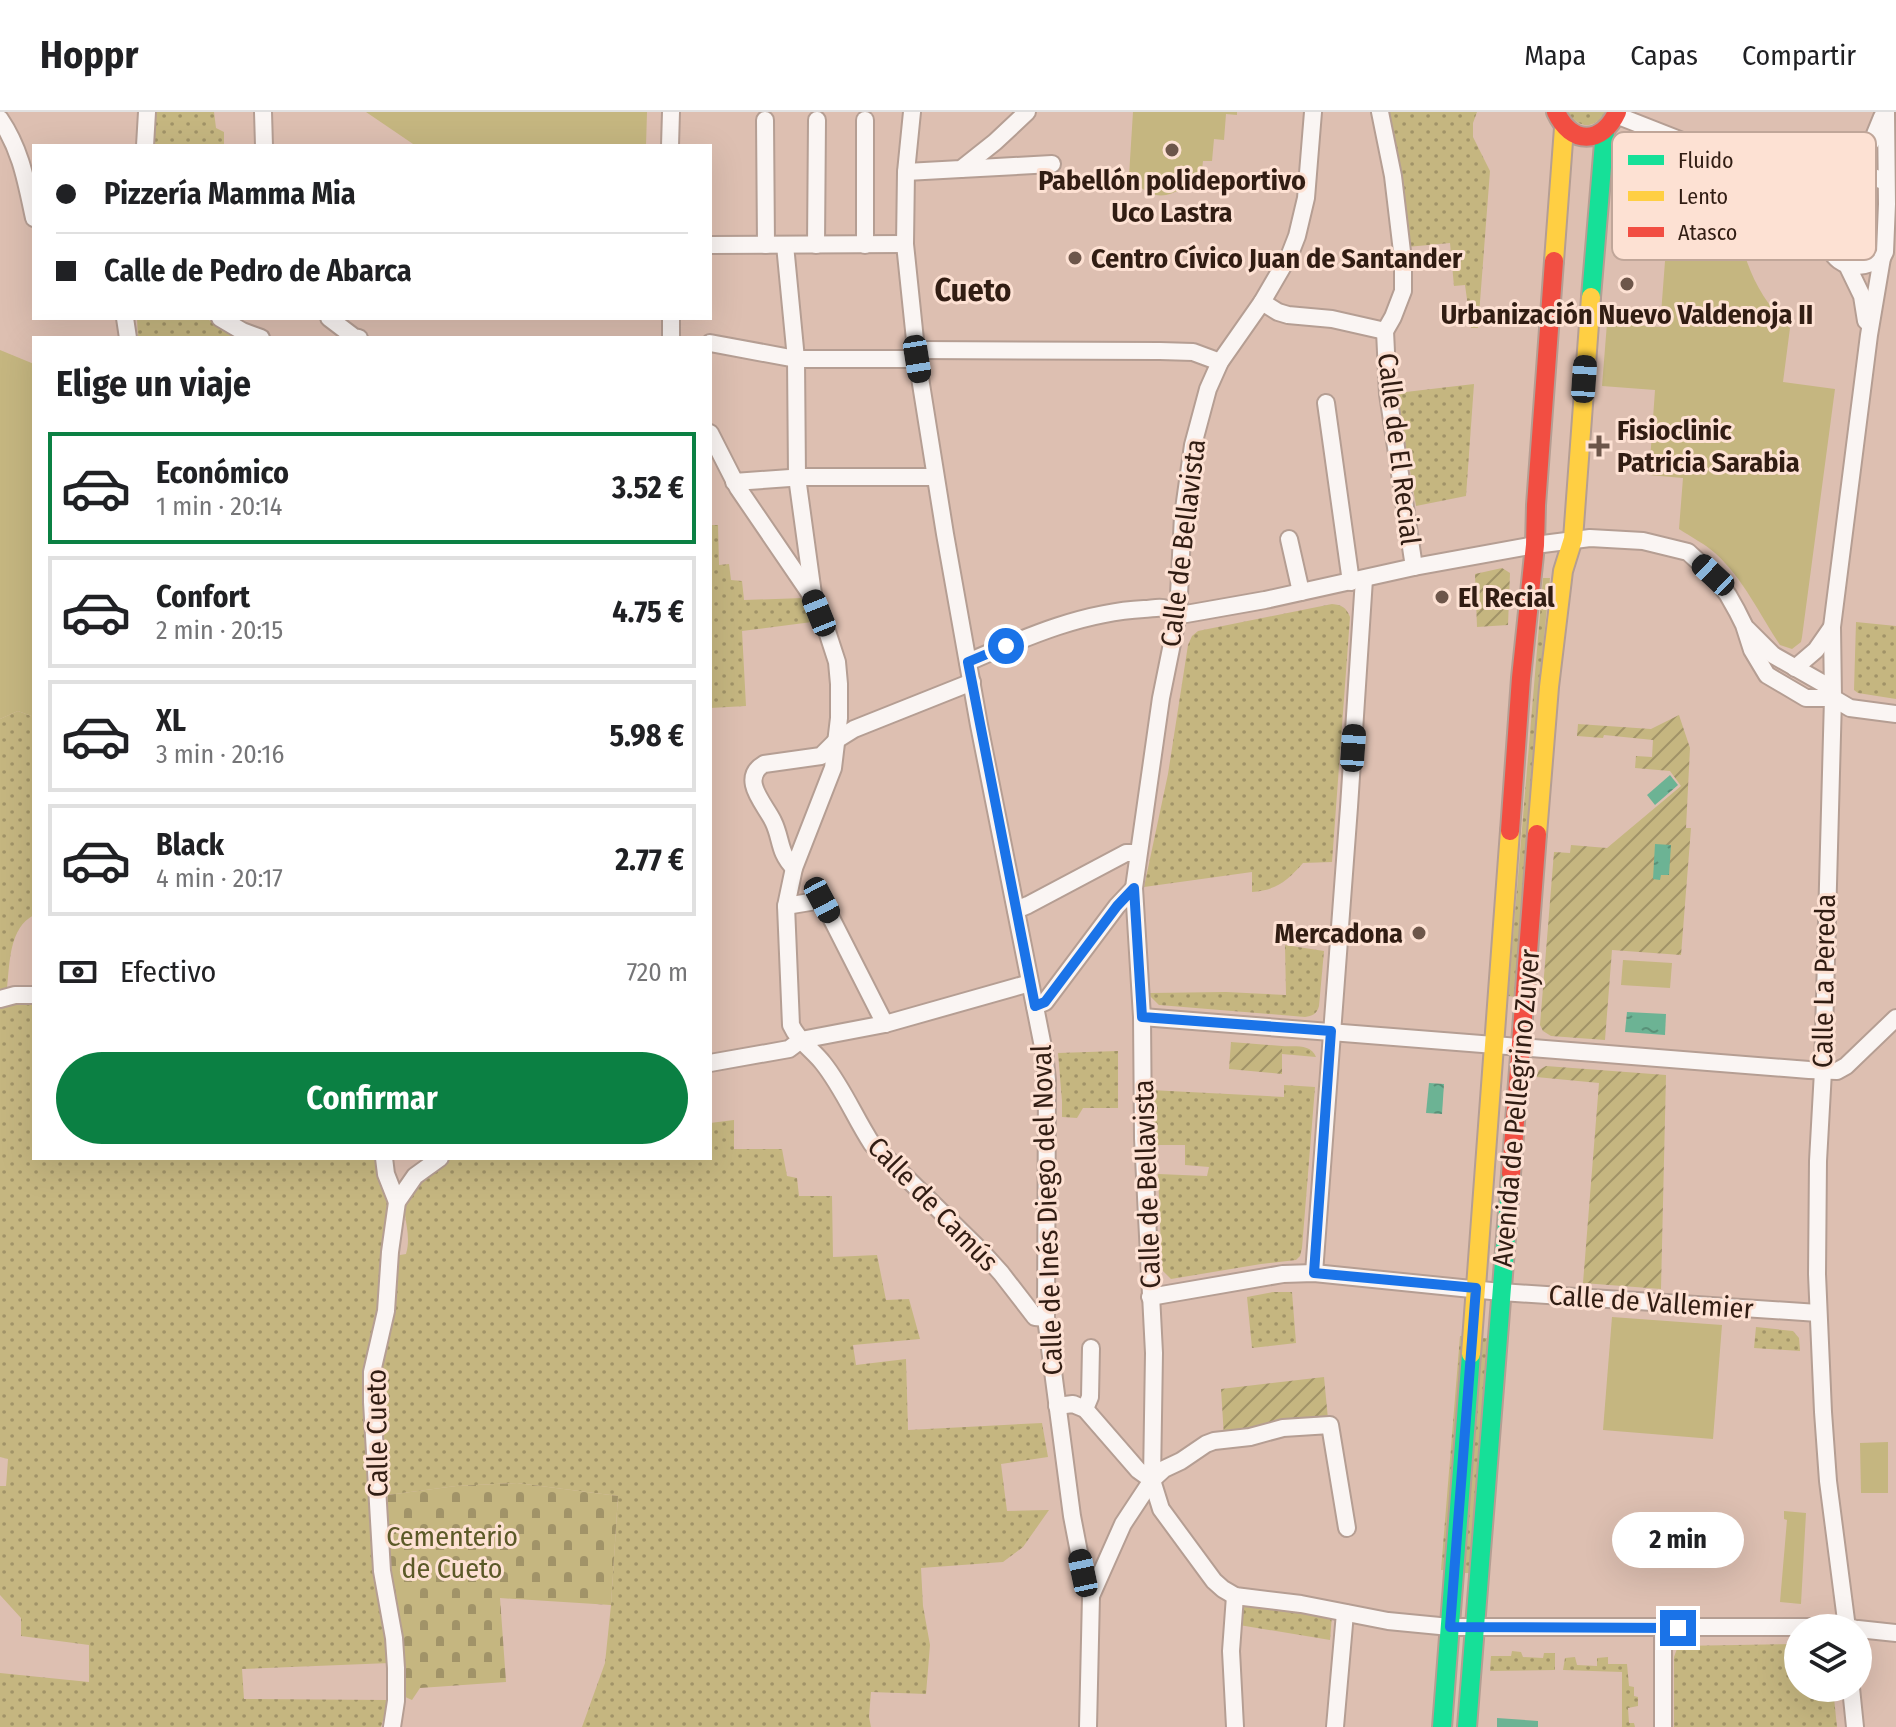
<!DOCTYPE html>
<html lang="es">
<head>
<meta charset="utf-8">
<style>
	:root { --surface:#fff; --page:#f6f6f6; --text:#202124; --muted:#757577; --line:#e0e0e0; --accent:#0b8043 }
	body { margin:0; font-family:"Fira Sans Condensed",sans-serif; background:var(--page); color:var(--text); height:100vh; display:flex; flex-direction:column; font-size:30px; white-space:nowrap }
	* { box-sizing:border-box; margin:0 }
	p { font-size:26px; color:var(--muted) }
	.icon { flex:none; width:44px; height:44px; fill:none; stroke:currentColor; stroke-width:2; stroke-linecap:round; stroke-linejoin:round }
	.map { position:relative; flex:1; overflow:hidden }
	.side { position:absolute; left:32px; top:224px; width:680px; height:824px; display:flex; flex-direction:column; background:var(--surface); border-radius:0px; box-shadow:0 8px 32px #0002 }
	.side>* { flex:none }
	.guide { position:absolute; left:32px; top:32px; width:680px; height:176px; border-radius:0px; box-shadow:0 8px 32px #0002; display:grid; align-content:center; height:176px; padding:0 24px; background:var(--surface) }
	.fabs { position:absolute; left:1784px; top:1502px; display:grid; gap:16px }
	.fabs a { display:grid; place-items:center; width:88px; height:88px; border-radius:50%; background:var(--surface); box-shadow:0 8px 32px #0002; font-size:40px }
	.end { position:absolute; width:36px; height:36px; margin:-18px; border:10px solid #1a73e8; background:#fff; box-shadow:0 0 0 4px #fff }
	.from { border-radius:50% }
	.bubble { position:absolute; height:56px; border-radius:28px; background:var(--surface); box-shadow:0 8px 32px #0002; font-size:26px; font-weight:700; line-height:56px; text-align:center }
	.car { position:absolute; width:24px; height:48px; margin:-24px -12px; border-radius:10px; box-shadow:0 0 6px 2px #0007; background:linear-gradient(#222 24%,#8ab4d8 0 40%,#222 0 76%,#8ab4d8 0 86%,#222 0) }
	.guide b { display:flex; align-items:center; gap:28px; height:76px; font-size:30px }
	.guide b+b { border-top:2px solid var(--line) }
	.guide i { width:20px; height:20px; background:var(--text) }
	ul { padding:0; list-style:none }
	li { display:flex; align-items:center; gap:24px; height:112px; margin:0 16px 12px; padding:0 8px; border:4px solid var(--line); border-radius:0px }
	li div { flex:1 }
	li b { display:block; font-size:30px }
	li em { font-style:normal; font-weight:700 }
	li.selected { border-color:var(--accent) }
	li>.icon { width:72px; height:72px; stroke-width:1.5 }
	h2 { padding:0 24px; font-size:36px; line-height:96px }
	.pay { display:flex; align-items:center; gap:20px; height:88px; padding:0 24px; font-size:30px }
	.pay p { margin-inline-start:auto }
	.primary-button { display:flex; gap:16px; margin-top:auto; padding:16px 24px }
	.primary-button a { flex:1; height:92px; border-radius:48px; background:var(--accent); color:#fff; font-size:32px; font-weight:700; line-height:92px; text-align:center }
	header { display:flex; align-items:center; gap:48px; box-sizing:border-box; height:112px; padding:0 40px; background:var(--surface); border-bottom:2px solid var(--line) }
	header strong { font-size:38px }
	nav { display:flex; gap:44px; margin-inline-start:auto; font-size:28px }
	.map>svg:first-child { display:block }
	.grass { fill:url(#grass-dots) }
	.cemetery { fill:url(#cemetery-stones) }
	.park { fill:#c5b680 }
	.garden { fill:url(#garden-furrows) }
	.water { fill:url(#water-ripples) }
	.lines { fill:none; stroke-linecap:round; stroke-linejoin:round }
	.street-casing { stroke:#b59e93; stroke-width:20 }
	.fast-casing { stroke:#b59e93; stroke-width:22 }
	.slow-casing { stroke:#b59e93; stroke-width:22 }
	.jam-casing { stroke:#b59e93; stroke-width:22 }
	.street { stroke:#faf5f3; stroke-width:16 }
	.fast { stroke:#16e098; stroke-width:18 }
	.slow { stroke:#ffcf43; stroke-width:18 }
	.jam { stroke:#f24e42; stroke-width:18 }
	.route { stroke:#1a73e8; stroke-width:10 }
	.poi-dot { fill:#6d564a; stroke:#fde1d3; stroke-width:3 }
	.labels { text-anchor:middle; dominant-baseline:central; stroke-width:6; stroke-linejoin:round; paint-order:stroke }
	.poi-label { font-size:28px; font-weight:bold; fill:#311d13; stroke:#fde1d3; text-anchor:start }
	.street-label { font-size:28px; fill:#311d13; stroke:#fde1d3 }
	.park-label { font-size:28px; fill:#5b5927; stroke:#fde1d3 }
	.quarter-label { font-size:32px; font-weight:bold; fill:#311d13; stroke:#fde1d3 }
	.key { fill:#fde1d3; stroke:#c0a699; stroke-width:2 }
	.key-label { font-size:22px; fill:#311d13 }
</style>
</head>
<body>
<header>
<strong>Hoppr</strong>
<nav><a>Mapa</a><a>Capas</a><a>Compartir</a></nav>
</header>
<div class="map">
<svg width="1896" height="1615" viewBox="0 0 1896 1615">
	<defs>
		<pattern id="grass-dots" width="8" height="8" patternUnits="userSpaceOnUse" patternTransform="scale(2)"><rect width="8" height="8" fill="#c5b680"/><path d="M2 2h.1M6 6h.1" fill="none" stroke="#a19368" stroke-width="1.8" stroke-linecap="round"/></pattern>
		<pattern id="cemetery-stones" width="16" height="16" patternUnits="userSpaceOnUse" patternTransform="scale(2)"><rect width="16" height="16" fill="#c5b680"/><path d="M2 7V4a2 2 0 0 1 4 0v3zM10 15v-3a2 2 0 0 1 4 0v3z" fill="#a19368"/></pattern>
		<pattern id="garden-furrows" width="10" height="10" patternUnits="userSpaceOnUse" patternTransform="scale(2)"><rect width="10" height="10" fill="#c5b680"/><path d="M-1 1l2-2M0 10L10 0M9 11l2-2" fill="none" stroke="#a19368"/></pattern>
		<pattern id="water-ripples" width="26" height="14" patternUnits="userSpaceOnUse" patternTransform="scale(2)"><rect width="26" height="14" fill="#6cb394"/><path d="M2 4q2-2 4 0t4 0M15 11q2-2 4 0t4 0" fill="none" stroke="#599178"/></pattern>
	</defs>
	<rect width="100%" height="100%" fill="#ddbfb1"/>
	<g class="grass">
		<path d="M152 0H214L216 16 224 20V34H149Z"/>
		<path d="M1385 0H1477L1473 11V25L1490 59 1478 216H1471L1465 173 1454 174 1450 131 1407 135Z"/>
		<path d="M1567 0H1605C1593 19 1579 16 1567 0Z"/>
		<path d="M137 206H205L243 226H138Z"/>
		<path d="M1474 272 1466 384 1416 394 1397 281Z"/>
		<path d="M710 413H718L719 453 729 452 731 468 742 469 744 488 803 486 812 510 742 519 746 594 710 596Z"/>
		<path d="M1543 466H1550L1538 586 1515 885 1508 884Z"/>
		<path d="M1332 492C1342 493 1346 495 1350 505L1332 750 1303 751C1287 769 1277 778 1252 780V760L1144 775 1168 662 1188 533 1192 524 1198 519Z"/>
		<path d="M1856 510 1896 514V587L1858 581 1854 578Z"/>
		<path d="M18 599 34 605V803C9 816 10 850 7 876L0 879V607Z"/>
		<path d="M1285 833 1324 839 1319 894C1317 902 1312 904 1305 905L1159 893 1149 883V881L1226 880 1286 883Z"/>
		<path d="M21 888 34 889V1046H379L389 1100 381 1139 380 1187 363 1286 389 1530 390 1551 242 1557 244 1587 389 1588 381 1615H0V1561L89 1570V1533L21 1524V1506L0 1483V1374H6L8 1347 0 1345V895Z"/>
		<path d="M1282 934C1294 935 1311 931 1316 945L1282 942Z"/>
		<path d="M1118 939V996H1083L1077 1006 1062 1005V989L1058 941Z"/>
		<path d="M1284 973 1315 975 1302 1136 1300 1144 1296 1148 1261 1152 1171 1167 1162 1158 1158 1062 1207 1064 1209 1055 1185 1053V1033H1155L1152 1030 1150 978 1284 985Z"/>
		<path d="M734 1008V1037H782L787 1064 797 1066 799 1084H832L833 1145 877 1143 886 1188 909 1187 920 1227 853 1233 856 1253 906 1247 908 1318 1042 1311 1048 1345 1001 1352 1007 1399 1049 1398 1023 1435 1003 1450 921 1456 923 1494 930 1533 926 1582 871 1580 869 1605 871 1615H582L605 1551 611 1493 618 1384 517 1371 456 1374 380 1384 378 1320 380 1270 389 1206 394 1144 406 1142C410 1128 407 1117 405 1103 402 1089 423 1061 435 1054 440 1050 447 1048 453 1046H710V1011Z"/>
		<path d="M1273 1180H1292L1296 1231 1252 1236 1247 1185Z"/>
		<path d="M1756 1215 1793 1219 1799 1226 1800 1239 1754 1236Z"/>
		<path d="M1460 1224H1463L1444 1458H1441Z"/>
		<path d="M1482 1226H1488L1469 1461H1463Z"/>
		<path d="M1241 1490 1332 1503 1330 1528 1239 1513Z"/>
		<path d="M1798 1532V1576H1833L1837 1615H1674V1545L1678 1534Z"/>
		<path d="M1512 1539 1521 1540 1523 1545 1543 1546 1544 1541H1555V1558L1490 1559 1491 1544H1511Z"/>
		<path d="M1575 1545 1577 1553 1597 1554V1546L1608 1545V1552H1627L1629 1574 1634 1575V1584L1638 1585V1594L1628 1596 1629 1611H1634L1635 1615H1622V1560L1563 1558 1565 1546Z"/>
	</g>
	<path class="cemetery" d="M517 1371 618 1384 611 1493 500 1486 506 1570 420 1576 412 1588 403 1584 406 1560 403 1538 391 1474 380 1384 456 1374Z"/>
	<g class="park">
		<path d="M366 0H647L646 34H416Z"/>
		<path d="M1133 0H1237V3L1226 2 1224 28 1214 27 1212 49H1203L1201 67 1183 66 1182 76C1166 87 1151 86 1137 72L1138 65 1129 64Z"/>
		<path d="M1668 110 1744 140C1752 169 1768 195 1790 216L1783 270 1835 277 1802 525 1801 530 1792 537 1780 533C1760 503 1743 466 1715 441 1705 432 1691 425 1679 417L1683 366 1649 363 1655 278 1602 274 1607 211 1660 215Z"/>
		<path d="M0 238 34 252V605L18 599 0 607Z"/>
		<path d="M1623 848 1672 851 1670 876 1621 873Z"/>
		<path d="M1612 1205 1722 1213 1713 1327 1603 1318Z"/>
		<path d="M1888 1330V1381H1861L1860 1331Z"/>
		<path d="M1784 1399 1806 1401 1801 1492 1780 1490 1787 1408 1784 1407Z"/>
	</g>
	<g class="garden">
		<path d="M1502 456 1510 461 1508 513 1477 515 1475 462Z"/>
		<path d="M1679 603 1690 636 1686 716H1691L1681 843 1612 838 1605 928 1551 924 1543 919 1540 913 1554 740 1570 741 1571 733 1607 736 1681 674 1670 659 1635 656 1636 644 1652 645 1653 628 1604 623 1603 626 1577 624 1578 612 1651 617Z"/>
		<path d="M1231 930 1282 934V962L1229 957Z"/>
		<path d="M1546 954 1666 963 1661 1177 1583 1171 1599 971 1536 965 1539 958Z"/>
		<path d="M1324 1265 1328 1307 1224 1325 1221 1277Z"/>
	</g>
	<g class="water">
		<path d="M1670 663 1678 673 1655 693 1647 683Z"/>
		<path d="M1655 732 1671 733 1669 763H1661L1660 768 1653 767Z"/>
		<path d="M1627 900 1666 902 1665 923 1625 920Z"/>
		<path d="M1429 971 1444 972 1442 1002 1426 1001Z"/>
		<path d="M1497 1606 1538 1609V1615H1497Z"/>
	</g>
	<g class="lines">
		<defs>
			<g id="street">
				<path d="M263 0 264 34"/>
				<path d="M912 0 906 60 905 132 917 247 945 422 979 613 1044 940 1047 968 1046 1206 1072 1404 1083 1461 1091 1484 1088 1615"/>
				<path d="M1313 0 1306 86 1297 124 1290 142 1262 190 1220 250 1208 277 1193 333 1183 404 1178 502 1161 586 1134 776 1142 905 1143 1026 1154 1241 1152 1368 1161 1397 1214 1469 1223 1477 1235 1484 1301 1492 1388 1509 1450 1515H1831L1853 1516"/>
				<path d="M1380 0 1393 64 1403 148V179L1393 205 1385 219"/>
				<path d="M1616 3 1779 67 1834 72"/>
				<path d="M0 7C21 38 26 69 34 106"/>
				<path d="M765 8 766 133"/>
				<path d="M145 34 147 0"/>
				<path d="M670 34 671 0"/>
				<path d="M961 57 1052 52"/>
				<path d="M906 60 961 57 995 30 1027 0"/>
				<path d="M1851 60 1873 27 1882 5"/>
				<path d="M1780 68 1824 105"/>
				<path d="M710 133 905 132"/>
				<path d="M785 133 796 247 797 365 813 482"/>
				<path d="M816 133 817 8"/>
				<path d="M865 133V8"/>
				<path d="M1882 146C1874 150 1866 154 1858 154 1827 155 1821 119 1826 95 1828 88 1830 78 1835 72 1839 67 1846 63 1851 60L1863 61 1886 70"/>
				<path d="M1847 153 1862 184 1866 209"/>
				<path d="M1262 190 1278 200 1288 203 1332 207 1385 219"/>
				<path d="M125 206 128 226"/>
				<path d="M220 206 242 219 261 226"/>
				<path d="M329 206 354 225 359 226"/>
				<path d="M671 206V226"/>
				<path d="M1385 219 1388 282 1414 455"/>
				<path d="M710 231 796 247H917"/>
				<path d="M917 238 1160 239 1193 240 1220 250"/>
				<path d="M1326 291 1351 470"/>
				<path d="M710 321 738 376 813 486 825 513 837 550 839 572V606L833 656 794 756 786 794 791 913C798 929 813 938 823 951 843 976 855 1006 872 1032L981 1139 1001 1161 1035 1205 1046 1206"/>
				<path d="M734 370 804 365H935"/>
				<path d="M1289 427 1301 480"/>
				<path d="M1747 517 1773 543 1824 572 1833 586 1850 596 1896 602"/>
				<path d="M968 550C1024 526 1082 500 1144 497 1150 497 1157 495 1163 496 1172 498 1177 502 1186 502L1265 488 1414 455 1535 433 1590 426 1643 429 1688 440 1713 463 1728 483 1737 499 1744 513 1752 538 1767 563 1806 586H1833"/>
				<path d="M1795 556 1816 538 1832 515"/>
				<path d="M794 756C778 740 782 727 773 709 765 692 739 667 764 652L821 644 838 627 854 617 972 570"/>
				<path d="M786 794 822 788 885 912"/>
				<path d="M1016 798 1028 793 1126 741H1138"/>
				<path d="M0 887 15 883H34"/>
				<path d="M1035 894 1045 890 1117 794 1134 776"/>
				<path d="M1142 905 1809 958 1837 959 1846 954 1896 906"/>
				<path d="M710 951 789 937 801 928 885 912 1030 871"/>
				<path d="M384 1046 386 1062 397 1090"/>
				<path d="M1314 1161 1349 695 1364 467"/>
				<path d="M1150 1185 1283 1162 1314 1161 1501 1180 1818 1201"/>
				<path d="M1057 1294 1073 1292 1085 1297 1138 1358 1152 1368"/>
				<path d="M1085 1297 1090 1285 1091 1236"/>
				<path d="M1091 1484 1123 1412 1152 1368 1164 1357 1181 1349 1206 1332 1214 1329 1250 1325 1283 1316 1330 1313 1347 1416"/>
				<path d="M1235 1484 1231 1539 1235 1615"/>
				<path d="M1663 1516V1615"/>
				<path d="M1847 1516 1828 1369 1823 1300 1817 1162 1818 1049 1823 959 1833 586 1832 515 1869 223 1882 146 1885 140 1887 92 1886 0"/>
				<path d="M1858 1517 1896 1521"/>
				<path d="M1851 1576 1855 1615"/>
				<path d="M392 1615 396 1589V1556L394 1526 382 1459 372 1290V1260L386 1199 390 1140 397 1090 415 1064 440 1046"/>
				<path d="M1335 1615 1345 1501"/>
			</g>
			<g id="fast">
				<path d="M1591 185 1605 19"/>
				<path d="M1442 1615 1471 1242"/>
				<path d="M1467 1615 1511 1062"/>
			</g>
			<g id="slow">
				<path d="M1554 149 1564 16"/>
				<path d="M1537 722 1549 575 1563 459 1573 427 1591 185"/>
				<path d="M1471 1242 1510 719"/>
			</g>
			<g id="jam">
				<path d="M1556 0C1571 33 1602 33 1617 0"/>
				<path d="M1510 719 1521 566 1535 433 1536 393 1554 149"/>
				<path d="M1511 1062 1537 722"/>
			</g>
		</defs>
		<use href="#street" class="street-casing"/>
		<use href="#fast" class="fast-casing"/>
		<use href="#slow" class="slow-casing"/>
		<use href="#jam" class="jam-casing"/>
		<use href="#street" class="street"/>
		<use href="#fast" class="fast"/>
		<use href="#slow" class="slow"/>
		<use href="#jam" class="jam"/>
	</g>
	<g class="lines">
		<path class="route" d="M1006 534 968 550 1035 894 1045 890 1117 794 1134 776 1142 905 1331 919 1314 1161 1476 1176 1450 1515 1678 1516"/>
	</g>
	<g class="poi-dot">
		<circle cx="1172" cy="38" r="8"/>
		<circle cx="1075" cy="146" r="8"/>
		<circle cx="1627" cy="172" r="8"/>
		<path d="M1595 322h8v8h8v8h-8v8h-8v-8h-8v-8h8z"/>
		<circle cx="1442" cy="485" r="8"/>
		<circle cx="1419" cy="821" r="8"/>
	</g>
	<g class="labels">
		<g class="poi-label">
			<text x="1172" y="68" text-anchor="middle">Pabellón polideportivo<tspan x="1172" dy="32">Uco Lastra</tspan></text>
			<text x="1091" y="146">Centro Cívico Juan de Santander</text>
			<text x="1627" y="202" text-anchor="middle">Urbanización Nuevo Valdenoja II</text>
			<text x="1617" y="318">Fisioclinic<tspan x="1617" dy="32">Patricia Sarabia</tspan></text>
			<text x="1458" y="485">El Recial</text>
			<text x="1403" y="821" text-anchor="end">Mercadona</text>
		</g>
		<g class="street-label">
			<text transform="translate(1399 337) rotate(83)">Calle de El Recial</text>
			<text transform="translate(1183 431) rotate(-83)">Calle de Bellavista</text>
			<text transform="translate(1824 869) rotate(-89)">Calle La Pereda</text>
			<text transform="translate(1516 996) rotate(-85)">Avenida de Pellegrino Zuyer</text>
			<text transform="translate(1147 1072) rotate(-92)">Calle de Bellavista</text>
			<text transform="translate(933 1092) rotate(46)">Calle de Camús</text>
			<text transform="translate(1047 1098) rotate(-92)">Calle de Inés Diego del Noval</text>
			<text transform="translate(1651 1190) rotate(4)">Calle de Vallemier</text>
			<text transform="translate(377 1321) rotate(-91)">Calle Cueto</text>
		</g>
		<g class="park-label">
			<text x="452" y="1424">Cementerio<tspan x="452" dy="32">de Cueto</tspan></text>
		</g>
		<g class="quarter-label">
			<text x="973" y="178">Cueto</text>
		</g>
	</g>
	<rect x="1612" y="20" width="264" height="128" rx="12" class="key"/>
	<rect x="1628" y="43" width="36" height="10" fill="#16e098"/>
	<rect x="1628" y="79" width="36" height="10" fill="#ffcf43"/>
	<rect x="1628" y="115" width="36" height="10" fill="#f24e42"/>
	<g class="key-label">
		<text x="1678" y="56">Fluido</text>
		<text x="1678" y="92">Lento</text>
		<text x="1678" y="128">Atasco</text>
	</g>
</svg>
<div class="fabs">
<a><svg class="icon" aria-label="layers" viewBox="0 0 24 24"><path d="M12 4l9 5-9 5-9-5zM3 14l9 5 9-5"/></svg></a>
</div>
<i class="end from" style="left:1006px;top:534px"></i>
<i class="end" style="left:1678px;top:1516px"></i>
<div class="bubble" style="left:1612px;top:1400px;width:132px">2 min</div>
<i class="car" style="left:917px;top:247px;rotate:171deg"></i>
<i class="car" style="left:1584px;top:267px;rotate:4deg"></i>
<i class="car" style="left:1713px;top:463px;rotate:313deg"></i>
<i class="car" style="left:819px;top:501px;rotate:338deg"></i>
<i class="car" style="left:1353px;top:636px;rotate:4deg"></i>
<i class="car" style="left:822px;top:788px;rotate:152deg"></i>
<i class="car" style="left:1083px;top:1461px;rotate:348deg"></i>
<div class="guide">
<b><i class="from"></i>Pizzería Mamma Mia</b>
<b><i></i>Calle de Pedro de Abarca</b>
</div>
<section class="side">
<h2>Elige un viaje</h2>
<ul>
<li class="selected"><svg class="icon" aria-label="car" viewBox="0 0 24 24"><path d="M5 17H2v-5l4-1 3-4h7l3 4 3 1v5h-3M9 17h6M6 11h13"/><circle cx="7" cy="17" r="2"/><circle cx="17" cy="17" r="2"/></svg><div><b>Económico</b><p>1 min · 20:14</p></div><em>3.52 €</em></li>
<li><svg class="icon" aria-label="car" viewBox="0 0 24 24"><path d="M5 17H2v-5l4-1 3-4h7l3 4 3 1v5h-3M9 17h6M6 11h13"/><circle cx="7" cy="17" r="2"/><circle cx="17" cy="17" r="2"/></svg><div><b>Confort</b><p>2 min · 20:15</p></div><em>4.75 €</em></li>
<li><svg class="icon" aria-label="car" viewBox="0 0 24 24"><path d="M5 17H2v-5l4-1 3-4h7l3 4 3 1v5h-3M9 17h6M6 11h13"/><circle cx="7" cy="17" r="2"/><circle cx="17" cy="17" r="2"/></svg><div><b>XL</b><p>3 min · 20:16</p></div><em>5.98 €</em></li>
<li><svg class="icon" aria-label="car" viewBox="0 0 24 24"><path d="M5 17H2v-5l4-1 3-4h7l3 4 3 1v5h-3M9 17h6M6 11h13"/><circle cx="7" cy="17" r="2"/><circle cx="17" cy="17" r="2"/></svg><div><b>Black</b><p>4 min · 20:17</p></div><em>2.77 €</em></li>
</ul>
<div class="pay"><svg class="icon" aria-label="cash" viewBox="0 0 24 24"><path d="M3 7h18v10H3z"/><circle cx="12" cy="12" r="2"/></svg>Efectivo<p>720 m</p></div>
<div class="primary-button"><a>Confirmar</a></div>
</section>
</div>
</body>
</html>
